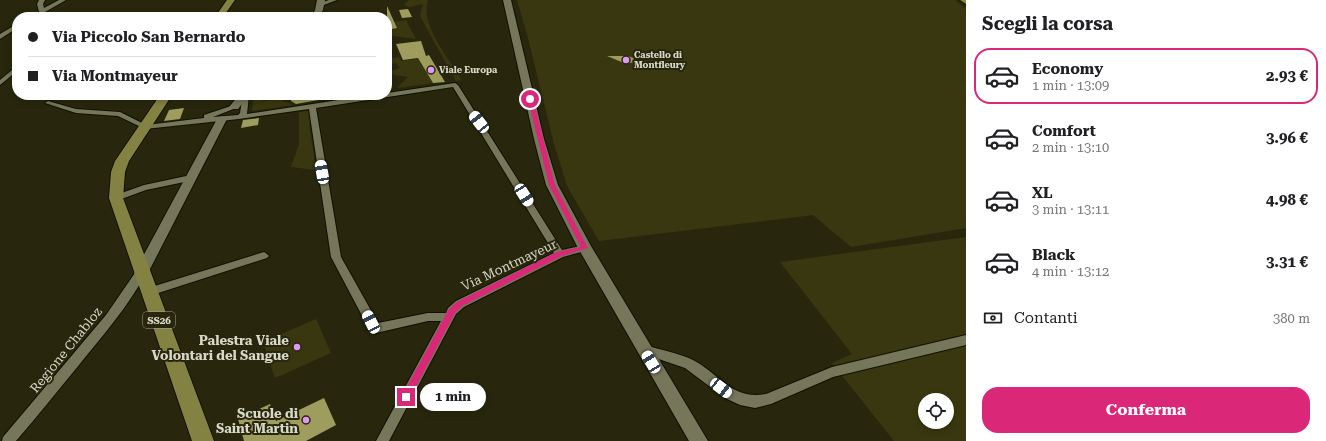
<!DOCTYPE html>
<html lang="it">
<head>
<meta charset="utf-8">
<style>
	:root { --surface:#fff; --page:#f6f6f6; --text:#202124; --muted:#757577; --line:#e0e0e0; --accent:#db2777 }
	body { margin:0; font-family:"Roboto Serif",serif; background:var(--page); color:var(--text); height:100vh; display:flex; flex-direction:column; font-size:15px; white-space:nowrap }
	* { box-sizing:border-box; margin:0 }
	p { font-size:13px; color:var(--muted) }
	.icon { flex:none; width:22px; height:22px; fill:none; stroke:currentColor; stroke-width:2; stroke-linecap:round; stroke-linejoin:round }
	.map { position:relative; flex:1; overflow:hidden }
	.sheet { display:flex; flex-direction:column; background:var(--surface); width:360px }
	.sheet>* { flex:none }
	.hud { position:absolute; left:12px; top:12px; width:380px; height:88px; border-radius:16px; box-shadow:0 2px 6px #0003; display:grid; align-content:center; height:88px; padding:0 16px; background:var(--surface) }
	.controls { position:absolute; left:918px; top:393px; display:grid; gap:8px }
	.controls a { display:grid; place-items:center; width:36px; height:36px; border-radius:50%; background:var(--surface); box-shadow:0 2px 6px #0003; font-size:20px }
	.end { position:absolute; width:18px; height:18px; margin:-9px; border:5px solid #db2777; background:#fff; box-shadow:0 0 0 2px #fff }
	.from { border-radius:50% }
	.bubble { position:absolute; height:28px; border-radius:14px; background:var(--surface); box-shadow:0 2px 6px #0003; font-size:13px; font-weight:700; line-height:28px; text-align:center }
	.car { position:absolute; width:12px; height:24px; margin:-12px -6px; border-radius:5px; box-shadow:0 0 3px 1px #0007; background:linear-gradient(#fff 24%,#345 0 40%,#fff 0 76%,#345 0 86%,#fff 0) }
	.hud b { display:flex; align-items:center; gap:14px; height:38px; font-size:15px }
	.hud b+b { border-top:1px solid var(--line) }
	.hud i { width:10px; height:10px; background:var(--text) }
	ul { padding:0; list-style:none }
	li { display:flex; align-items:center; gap:12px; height:56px; margin:0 8px 6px; padding:0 8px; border:2px solid transparent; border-radius:16px }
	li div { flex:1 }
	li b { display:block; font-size:15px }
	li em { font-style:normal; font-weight:700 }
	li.current { border-color:var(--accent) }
	li>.icon { width:36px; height:36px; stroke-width:1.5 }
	h2 { padding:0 16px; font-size:18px; line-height:48px }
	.pay { display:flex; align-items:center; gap:10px; height:44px; padding:0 16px; font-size:15px }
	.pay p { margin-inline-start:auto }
	.action { display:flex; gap:8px; margin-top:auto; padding:8px 16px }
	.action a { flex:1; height:46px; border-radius:16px; background:var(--accent); color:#fff; font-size:16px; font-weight:700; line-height:46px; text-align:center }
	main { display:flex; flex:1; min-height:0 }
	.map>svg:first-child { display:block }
	.green { fill:#39370f; fill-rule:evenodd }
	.building { fill:#9e9d5d }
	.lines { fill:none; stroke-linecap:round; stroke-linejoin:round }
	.street-casing { stroke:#111000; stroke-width:2 }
	.secondary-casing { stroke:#111000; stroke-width:2 }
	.primary-casing { stroke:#111000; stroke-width:2 }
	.highway-casing { stroke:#111000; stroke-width:2 }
	.street { fill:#76765a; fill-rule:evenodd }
	.secondary { fill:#76765a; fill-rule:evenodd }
	.primary { fill:#848243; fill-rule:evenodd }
	.highway { fill:#8d8a33; fill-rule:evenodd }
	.route { fill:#db2777 }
	.poi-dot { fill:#dd99f3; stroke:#28270d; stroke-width:1.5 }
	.labels { text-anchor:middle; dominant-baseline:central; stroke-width:4; stroke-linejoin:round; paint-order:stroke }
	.far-poi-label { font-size:9px; font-weight:bold; fill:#d8d8c9; stroke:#28270d; text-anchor:start }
	.shield { fill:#28270d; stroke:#a3a391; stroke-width:1 }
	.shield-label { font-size:10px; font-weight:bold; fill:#d8d8c9 }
	.near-street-label { font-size:13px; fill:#d8d8c9; stroke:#28270d }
	.near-poi-label { font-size:13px; font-weight:bold; fill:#d8d8c9; stroke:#28270d; text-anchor:end }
</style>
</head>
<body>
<main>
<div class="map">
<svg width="966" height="441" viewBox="0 0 966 441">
	<rect width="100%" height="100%" fill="#28270d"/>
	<g class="green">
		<path d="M409 0H428C419 24 449 59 462 80L456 81 420 16 423 4 409 7 404 5Z"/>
		<path d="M517 0H955L966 9V228L851 247 813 215 599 241 567 186 554 144 528 38Z"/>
		<path d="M406 20 416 39 393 36 387 32V30L397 28 394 22Z"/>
		<path d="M387 56 393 58 399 57 401 61 418 59 433 83 397 88 408 77 394 75 391 73 387 74V72L400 68 396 63 392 64 387 62Z"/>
		<path d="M254 95H287L263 99 262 101 279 99 293 105 252 111Z"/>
		<path d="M308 111 310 112 311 123 309 124 316 170 291 167 299 144V112Z"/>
		<path d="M966 237V441H894L832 363 852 354 780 262ZM925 400H947V422H925Z"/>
		<path d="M316 319 331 353 275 378 263 342Z"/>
	</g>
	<g class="building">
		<path d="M387 6 397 28 387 30Z"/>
		<path d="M408 9 412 17 402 18 399 10Z"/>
		<path d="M421 41 426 56 429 55 445 82 433 83 418 58 403 60 396 44Z"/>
		<path d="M607 56H628L644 62 624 63Z"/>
		<path d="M291 95H324V99L296 104 291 101Z"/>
		<path d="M184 108 180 119 164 121 169 110Z"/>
		<path d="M259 118 258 125 241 128 243 120Z"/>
		<path d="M324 398 336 425 306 441H244L238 419 270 404 276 421Z"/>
	</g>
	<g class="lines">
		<defs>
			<g id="street">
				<path d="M39 0H45L43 4 44 8 59 0H66L45 12 42 17H36L39 12 37 4Z"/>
				<path d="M329 0H337L321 6 318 4Z"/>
				<path d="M17 24V28L0 39V34Z"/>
				<path d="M17 66V71L0 85V80Z"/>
				<path d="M455 83 458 85 562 250 585 245 588 246 590 248 588 250 563 257 464 307 456 314 389 441H376L441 321H428L376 333 372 331 367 325 331 257 309 109 239 119 145 129 118 116 76 113 45 103 48 101 76 109 120 112 146 125 204 118V115L234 105 237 107 236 108 213 117 238 115 240 113 243 95H249L247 114 371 95H387V93ZM453 87 554 253 456 301 448 308 446 313H428L378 323 341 257 316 108Z"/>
				<path d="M191 175 195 178 194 180 146 190 116 201 112 198 113 196 144 185Z"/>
				<path d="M264 252 267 254 269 256 267 258 149 296 145 295 144 292 145 289Z"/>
				<path d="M141 269 145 270 146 273C128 307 103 335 79 365 58 390 38 416 16 441H2L3 437 106 315 137 270Z"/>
				<path d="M966 335V345L833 377 771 404 755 408 740 405 725 398 685 368 641 353 639 350 641 347 645 345C660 350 679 353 693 360 720 374 731 400 766 394L832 367Z"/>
			</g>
			<g id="secondary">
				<path d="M317 0H325L323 10 319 17H311L315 10Z"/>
				<path d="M503 0H511L544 139 558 185 591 246 708 441H689L578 248 546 185 534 139Z"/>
				<path d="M239 95H249L238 109H230L229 107Z"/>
				<path d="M222 116 227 119 148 273 146 277 141 278 136 277 134 273 217 119Z"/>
			</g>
			<g id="primary">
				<path d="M227 0H235L223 17H215Z"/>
				<path d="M160 95H172L129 161 125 172 123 198 214 441H192L109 198 111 172 115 161Z"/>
			</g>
			<path id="highway" d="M960 0H966V4Z"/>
		</defs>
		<use href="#street" class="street-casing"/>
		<use href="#secondary" class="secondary-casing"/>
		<use href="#primary" class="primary-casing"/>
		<use href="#highway" class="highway-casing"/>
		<use href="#street" class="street"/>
		<use href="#secondary" class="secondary"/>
		<use href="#primary" class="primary"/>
		<use href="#highway" class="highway"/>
	</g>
	<path class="route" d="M530 97 533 99 555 185 588 248 562 256 462 306 455 313 409 400H403V394L449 309 457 302 557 252 581 247 549 185 528 99Z"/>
	<g class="poi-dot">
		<circle cx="626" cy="60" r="4"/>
		<circle cx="431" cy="70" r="4"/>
		<circle cx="297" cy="347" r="4"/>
		<circle cx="306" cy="420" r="4"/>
	</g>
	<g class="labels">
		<g class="far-poi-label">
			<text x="634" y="55">Castello di<tspan x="634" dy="10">Montfleury</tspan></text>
			<text x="439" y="70">Viale Europa</text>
		</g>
		<rect class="shield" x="143" y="312" width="32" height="16" rx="3"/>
		<g class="shield-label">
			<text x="159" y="320">SS26</text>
		</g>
		<g class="near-street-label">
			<text transform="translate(509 265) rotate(-25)">Via Montmayeur</text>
			<text transform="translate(66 350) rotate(-51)">Regione Chabloz</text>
		</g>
		<g class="near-poi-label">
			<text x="289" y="340">Palestra Viale<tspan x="289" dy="15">Volontari del Sangue</tspan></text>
			<text x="298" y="413">Scuole di<tspan x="298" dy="15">Saint Martin</tspan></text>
		</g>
	</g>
</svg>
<div class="controls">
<a><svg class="icon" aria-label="locate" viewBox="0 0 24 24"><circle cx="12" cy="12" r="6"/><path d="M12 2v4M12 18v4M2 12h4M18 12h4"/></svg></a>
</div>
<i class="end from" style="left:530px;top:99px"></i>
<i class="end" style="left:406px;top:397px"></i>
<div class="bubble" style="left:420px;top:383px;width:66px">1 min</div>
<i class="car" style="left:479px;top:122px;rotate:322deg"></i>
<i class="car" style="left:322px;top:172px;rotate:350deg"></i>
<i class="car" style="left:524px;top:195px;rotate:148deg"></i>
<i class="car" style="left:371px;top:322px;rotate:333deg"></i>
<i class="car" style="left:651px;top:362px;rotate:329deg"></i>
<i class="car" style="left:721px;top:388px;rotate:128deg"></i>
<div class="hud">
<b><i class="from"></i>Via Piccolo San Bernardo</b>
<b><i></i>Via Montmayeur</b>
</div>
</div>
<section class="sheet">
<h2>Scegli la corsa</h2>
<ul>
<li class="current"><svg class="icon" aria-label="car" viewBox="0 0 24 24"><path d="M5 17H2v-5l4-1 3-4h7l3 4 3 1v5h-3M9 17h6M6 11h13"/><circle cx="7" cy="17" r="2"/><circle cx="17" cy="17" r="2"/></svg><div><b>Economy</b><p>1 min · 13:09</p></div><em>2.93 €</em></li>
<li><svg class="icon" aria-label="car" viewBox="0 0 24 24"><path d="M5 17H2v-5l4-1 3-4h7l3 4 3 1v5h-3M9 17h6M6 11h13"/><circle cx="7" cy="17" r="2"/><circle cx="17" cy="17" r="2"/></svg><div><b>Comfort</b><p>2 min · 13:10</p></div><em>3.96 €</em></li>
<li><svg class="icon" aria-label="car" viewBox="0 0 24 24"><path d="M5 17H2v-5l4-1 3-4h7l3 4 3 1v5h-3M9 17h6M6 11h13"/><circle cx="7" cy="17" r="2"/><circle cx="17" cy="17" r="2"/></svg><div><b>XL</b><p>3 min · 13:11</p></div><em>4.98 €</em></li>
<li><svg class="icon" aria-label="car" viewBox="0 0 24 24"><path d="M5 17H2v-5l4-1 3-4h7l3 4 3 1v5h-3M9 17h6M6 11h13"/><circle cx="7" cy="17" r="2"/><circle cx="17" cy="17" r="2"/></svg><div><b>Black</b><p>4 min · 13:12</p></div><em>3.31 €</em></li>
</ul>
<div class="pay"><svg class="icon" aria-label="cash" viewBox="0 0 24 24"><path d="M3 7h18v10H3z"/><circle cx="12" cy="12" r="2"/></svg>Contanti<p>380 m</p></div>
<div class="action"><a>Conferma</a></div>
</section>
</main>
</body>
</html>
